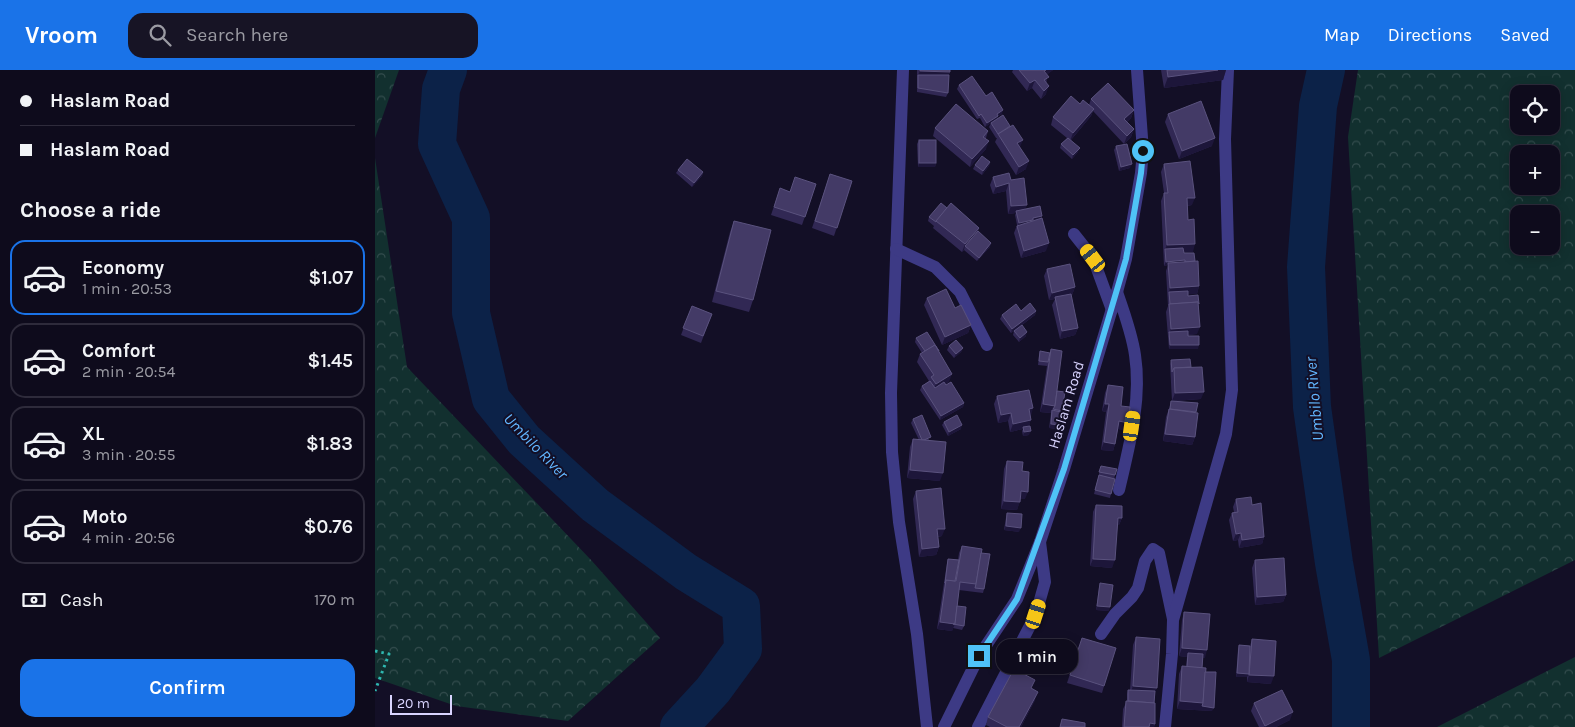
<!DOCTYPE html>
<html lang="en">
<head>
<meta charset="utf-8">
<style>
	:root { --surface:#0e0b1c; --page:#171425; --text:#f1f3f6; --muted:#9b9ba3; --line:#2e2b3b; --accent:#1a73e8 }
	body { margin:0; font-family:Karla,sans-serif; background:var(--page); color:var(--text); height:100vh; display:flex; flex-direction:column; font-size:19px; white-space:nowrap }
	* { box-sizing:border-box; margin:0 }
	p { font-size:16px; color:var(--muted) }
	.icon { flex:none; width:28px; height:28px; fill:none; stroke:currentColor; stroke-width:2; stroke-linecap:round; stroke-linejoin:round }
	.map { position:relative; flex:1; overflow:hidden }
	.side { display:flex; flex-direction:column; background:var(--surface); width:375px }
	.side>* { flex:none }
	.top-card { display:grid; align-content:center; height:110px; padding:0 20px; background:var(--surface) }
	.tools { position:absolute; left:1135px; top:15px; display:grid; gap:10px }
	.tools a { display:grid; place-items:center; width:50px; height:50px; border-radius:10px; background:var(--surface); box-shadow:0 2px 12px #0003,0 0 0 1px var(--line); font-size:25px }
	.scale { position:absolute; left:15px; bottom:12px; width:62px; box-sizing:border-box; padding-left:5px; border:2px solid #d9d4ff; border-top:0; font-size:14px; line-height:18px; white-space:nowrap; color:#d9d4ff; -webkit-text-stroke:4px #130f26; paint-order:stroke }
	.end { position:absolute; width:22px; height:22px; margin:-11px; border:6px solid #4fc3f7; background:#111; box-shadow:0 0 0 2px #111 }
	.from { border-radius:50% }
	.bubble { position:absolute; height:35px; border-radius:15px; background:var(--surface); box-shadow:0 2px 12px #0003,0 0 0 1px var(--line); font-size:16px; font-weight:600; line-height:35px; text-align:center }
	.car { position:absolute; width:15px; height:30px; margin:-15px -8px; border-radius:6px; box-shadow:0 0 4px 1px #0007; background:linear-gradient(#f5c518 24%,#345 0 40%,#f5c518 0 76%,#345 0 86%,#f5c518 0) }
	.top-card b { display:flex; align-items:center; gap:18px; height:48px; font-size:19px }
	.top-card b+b { border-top:1px solid var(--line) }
	.top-card i { width:12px; height:12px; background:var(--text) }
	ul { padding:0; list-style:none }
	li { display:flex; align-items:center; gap:15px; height:75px; margin:0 10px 8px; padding:0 10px; border:2px solid var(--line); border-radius:15px }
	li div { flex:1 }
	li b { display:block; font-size:19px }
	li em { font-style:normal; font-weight:600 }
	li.current { border-color:var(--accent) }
	li>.icon { width:45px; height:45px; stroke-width:1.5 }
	h2 { padding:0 20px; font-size:22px; line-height:60px }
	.pay { display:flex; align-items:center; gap:12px; height:55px; padding:0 20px; font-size:19px }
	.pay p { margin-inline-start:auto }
	.primary-button { display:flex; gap:10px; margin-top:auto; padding:10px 20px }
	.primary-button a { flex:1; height:58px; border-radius:15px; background:var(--accent); color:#fff; font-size:20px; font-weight:600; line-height:58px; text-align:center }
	header { display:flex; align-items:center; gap:30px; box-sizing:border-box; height:70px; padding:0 25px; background:var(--accent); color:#fff }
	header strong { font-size:24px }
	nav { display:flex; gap:28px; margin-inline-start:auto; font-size:18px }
	.search { width:350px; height:45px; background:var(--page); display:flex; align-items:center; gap:12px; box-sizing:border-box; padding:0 18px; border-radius:15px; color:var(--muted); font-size:19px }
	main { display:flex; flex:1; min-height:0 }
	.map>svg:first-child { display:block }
	.forest { fill:url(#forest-crowns); fill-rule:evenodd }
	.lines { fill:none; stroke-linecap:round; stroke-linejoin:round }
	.river { stroke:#0c2248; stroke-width:38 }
	.path { stroke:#2fb8b0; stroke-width:3; stroke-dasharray:2.5 4; stroke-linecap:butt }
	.minor { stroke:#3d3a85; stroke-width:12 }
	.wall { fill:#312854 }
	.shaded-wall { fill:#1d163a }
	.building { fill:#433a66; stroke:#5a527e }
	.route { stroke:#4fc3f7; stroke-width:6 }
	.labels { text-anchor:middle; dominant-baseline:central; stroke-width:4; stroke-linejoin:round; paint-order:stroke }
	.street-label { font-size:15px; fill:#d9d4ff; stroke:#130f26 }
	.water-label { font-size:16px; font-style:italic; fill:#62b6ff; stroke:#130f26 }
</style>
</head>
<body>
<header>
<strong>Vroom</strong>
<div class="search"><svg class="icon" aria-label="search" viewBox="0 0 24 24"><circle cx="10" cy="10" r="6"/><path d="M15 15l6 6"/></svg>Search here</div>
<nav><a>Map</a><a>Directions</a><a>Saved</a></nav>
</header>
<main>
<section class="side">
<div class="top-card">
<b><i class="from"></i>Haslam Road</b>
<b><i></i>Haslam Road</b>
</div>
<h2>Choose a ride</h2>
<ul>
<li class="current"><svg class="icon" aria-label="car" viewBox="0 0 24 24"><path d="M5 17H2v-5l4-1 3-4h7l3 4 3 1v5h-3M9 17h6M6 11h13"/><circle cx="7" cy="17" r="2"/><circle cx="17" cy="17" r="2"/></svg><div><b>Economy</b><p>1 min · 20:53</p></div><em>$1.07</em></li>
<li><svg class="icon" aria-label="car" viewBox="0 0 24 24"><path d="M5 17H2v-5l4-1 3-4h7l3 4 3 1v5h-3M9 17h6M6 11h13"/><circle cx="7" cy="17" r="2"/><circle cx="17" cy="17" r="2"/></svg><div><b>Comfort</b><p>2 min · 20:54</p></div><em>$1.45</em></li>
<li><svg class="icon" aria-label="car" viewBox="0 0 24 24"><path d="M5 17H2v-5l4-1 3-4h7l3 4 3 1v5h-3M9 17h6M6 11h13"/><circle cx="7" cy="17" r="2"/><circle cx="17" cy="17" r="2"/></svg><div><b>XL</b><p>3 min · 20:55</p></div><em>$1.83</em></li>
<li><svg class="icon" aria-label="car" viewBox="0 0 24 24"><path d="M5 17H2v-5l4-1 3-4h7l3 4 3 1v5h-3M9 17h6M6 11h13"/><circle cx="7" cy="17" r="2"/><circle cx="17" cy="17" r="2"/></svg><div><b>Moto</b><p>4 min · 20:56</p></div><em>$0.76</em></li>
</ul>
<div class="pay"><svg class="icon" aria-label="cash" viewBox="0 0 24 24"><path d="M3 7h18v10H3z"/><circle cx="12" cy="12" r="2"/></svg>Cash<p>170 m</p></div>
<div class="primary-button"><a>Confirm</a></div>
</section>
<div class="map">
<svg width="1200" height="657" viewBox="0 0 1200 657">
	<defs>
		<pattern id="forest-crowns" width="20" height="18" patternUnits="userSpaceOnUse" patternTransform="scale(1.25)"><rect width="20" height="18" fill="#12302f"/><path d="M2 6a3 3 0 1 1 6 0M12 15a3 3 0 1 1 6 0" fill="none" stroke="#344d4e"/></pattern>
	</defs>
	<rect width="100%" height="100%" fill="#130f26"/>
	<g class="forest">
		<path d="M0 0H24L0 68Z"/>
		<path d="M983 0H1200V490L1004 588 973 67ZM1144 24H1176V56H1144ZM1144 84H1176V116H1144ZM1144 144H1176V176H1144Z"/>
		<path d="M0 88 32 297 217 491 285 568 193 651 81 636 0 608Z"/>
		<path d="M1200 587V657H1062Z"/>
	</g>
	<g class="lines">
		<g class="river">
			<path d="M73 0 66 19 62 74 96 148V243L116 329 149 370 220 435 311 502 366 536 368 579 338 620 304 657"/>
			<path d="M951 0 943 36 931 197 937 337 959 493 976 590V657"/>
		</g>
		<path class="path" d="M0 581 14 584 0 621"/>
		<g class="minor">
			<path d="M528 0 516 323 517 382 524 452 542 564 552 657"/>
			<path d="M699 164 718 188 737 240"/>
			<path d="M521 179 560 197 585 222 612 275"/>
			<path d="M742 222C749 242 757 264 760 285 767 330 754 377 744 420"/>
			<path d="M726 564 740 544 757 527 763 518 770 491 778 479 784 483 798 549"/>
			<path d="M569 657 604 586 642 529 665 472 689 399 742 222 751 189 766 103 768 81 762 0"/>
			<path d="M603 657 661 544 670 512 665 472"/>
			<path d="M790 657 797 584 798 550 851 364 857 320 850 69 853 0"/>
		</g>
	</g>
	<g class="wall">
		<path d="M542 0H575L574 5 573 23 571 27 542 22Z"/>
		<path d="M638 0H678L672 4 671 24 666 29 657 18 652 21 637 2Z"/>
		<path d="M786 0H851L848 10 789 18Z"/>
		<path d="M584 15 611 26 627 44 623 46 622 49 610 57 605 48 602 49 582 19Z"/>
		<path d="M716 29 759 40 756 48 752 52 759 59 756 67 749 74 718 41 716 46 696 70 703 82 697 89 685 78 686 74 692 68 676 55 678 47 705 34 714 35Z"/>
		<path d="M793 44 837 76 804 89 790 52Z"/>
		<path d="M616 53 645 77 651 99 641 105 620 72 622 68H621L614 57Z"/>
		<path d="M560 58 613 61 611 68V79L595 97 558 66Z"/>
		<path d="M544 70 561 93 560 97H543L542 74Z"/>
		<path d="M741 76 755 98 744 101 739 80Z"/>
		<path d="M615 92 614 96 607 105 598 99 600 95Z"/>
		<path d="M789 94 817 135 812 136 813 150 818 182H809V183L820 191 824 216 822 224H813V226L824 236 822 264 813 265 823 279H794L791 242 793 236 791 201 793 195 789 196 786 131 789 123 786 102Z"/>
		<path d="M303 100 328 102 327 106 317 117 301 103Z"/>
		<path d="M455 104 477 111 459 166 437 158Z"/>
		<path d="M618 107 636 110 650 139 667 146 666 149 671 181 646 188 639 163 642 155 640 145 641 143 633 144 631 121 618 124 615 115Z"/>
		<path d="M441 114 427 155 396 145 405 118 415 122Z"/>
		<path d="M572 138 604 158 603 161 615 177 602 191 589 180 587 182 558 158 559 156 553 151 554 147Z"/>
		<path d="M359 151 378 230 374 242 337 232 355 162Z"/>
		<path d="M672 199 700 217 697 225H696L703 258 700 265 685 269 677 235 680 229 674 230 669 206Z"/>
		<path d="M552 228 580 238 596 255 593 263 567 275 549 235Z"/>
		<path d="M317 236 337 244 326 273 306 265Z"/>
		<path d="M661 241 660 245 647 255 651 266 644 272 638 265 639 261 636 263 625 249 627 245Z"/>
		<path d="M541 268 574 312 570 314 589 333 588 337 565 350 545 320 547 316 554 311 542 292 545 284 547 283 540 272Z"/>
		<path d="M574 276 588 278 586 282 579 288 572 280Z"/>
		<path d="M676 279 682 321 687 341 686 345 685 355 683 359 674 358 676 343 665 342 672 296 663 295 664 285 665 281 675 283Z"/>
		<path d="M796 290 816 297 826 329 800 331 821 343 820 367 817 375 788 371 791 347 794 339 796 331H797L795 294Z"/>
		<path d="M733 315 746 336 753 353 750 360 743 359 740 374 738 381 726 380 731 342 727 341 730 323Z"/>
		<path d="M622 326 656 346 654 356V365L648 366 647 361 648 359 635 362 633 351 623 353 619 334Z"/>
		<path d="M538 349 555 371 565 411 532 408 535 377 538 369 544 370 536 353Z"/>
		<path d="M569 352 586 359 573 366 567 355Z"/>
		<path d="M632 391 647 401 650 429H645L642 440 626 439 629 399Z"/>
		<path d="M726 396 740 405 735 428 719 424Z"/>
		<path d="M541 421 567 466 563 467 564 477 561 485 544 487 538 429Z"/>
		<path d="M861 429 877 435 889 467 887 474 864 478 863 470 858 471 854 450 857 443 859 442 858 437Z"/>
		<path d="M721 435 747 448 744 455H742L737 498 715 496 718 442Z"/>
		<path d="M632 443 644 462 629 460 631 447Z"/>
		<path d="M587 476 606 483 609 519 608 523 584 520 582 536 589 556 587 560 578 558 577 561 562 559 572 493 573 489 583 490 584 483Z"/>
		<path d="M880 490 911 525 908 532 880 535 877 498Z"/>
		<path d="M725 513 734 541 721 540 724 517Z"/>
		<path d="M809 542 830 588H828L827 598 830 602 837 641 802 639 804 604 807 596 811 597 812 587 804 586 807 550Z"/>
		<path d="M761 567 780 624 779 633 780 654 779 657H747L748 639 752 631V624L753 620H755L758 575Z"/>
		<path d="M877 569 896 614 872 612V607H861L863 579 864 575 875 576Z"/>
		<path d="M704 576 729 616 727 623 692 613Z"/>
		<path d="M656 619 660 630 646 657H615L611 655 613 647Z"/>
		<path d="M879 633 915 650 901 657H884L876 641Z"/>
	</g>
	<g class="shaded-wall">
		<path d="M671 0H678L667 9 669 1Z"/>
		<path d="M843 0H851L848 10 789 18 793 7Z"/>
		<path d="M545 1 575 2 573 9 543 5Z"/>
		<path d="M660 10 657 18 652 21 655 13Z"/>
		<path d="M674 16 671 24 666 29 669 21Z"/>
		<path d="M719 39 716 46 695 71 698 63Z"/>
		<path d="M628 40 627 44 623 46 622 49 610 57 612 53 622 44Z"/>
		<path d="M759 40 756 48 747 57 749 49Z"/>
		<path d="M759 59 756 67 749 74 752 66Z"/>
		<path d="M840 68 837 76 804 89 807 81Z"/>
		<path d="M648 70 645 77 642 73Z"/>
		<path d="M614 71 611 79 595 97 597 89Z"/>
		<path d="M705 78 703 82 697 89 698 85Z"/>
		<path d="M654 91 651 99 641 105 644 97Z"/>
		<path d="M615 92 614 96 607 105 608 101Z"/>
		<path d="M544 93H561L560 97H543Z"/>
		<path d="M757 94 755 98 744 101 746 97Z"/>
		<path d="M328 102 327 106 317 117 319 113Z"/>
		<path d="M634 113 631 121 618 124 621 117Z"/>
		<path d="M812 128H820L817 135 809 136Z"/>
		<path d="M652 135 649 142 641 141V143L633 144 636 136Z"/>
		<path d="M667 146 666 150 643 157 644 153 658 148Z"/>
		<path d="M604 158 601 165 590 176 589 180 587 182 590 174Z"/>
		<path d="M616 173 615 177 602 191 604 188Z"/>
		<path d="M674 173 671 181 646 188 649 181Z"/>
		<path d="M820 174 818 182 790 183V179L792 175Z"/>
		<path d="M810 190 808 194 793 193V195L789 196 791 192Z"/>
		<path d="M824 216 822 224 794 226V222L795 218Z"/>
		<path d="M700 217 697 225 681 229 680 227V229L674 230 677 223Z"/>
		<path d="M661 241 660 245 636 263 637 259Z"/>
		<path d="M596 255 593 263 567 275 570 267Z"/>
		<path d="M825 257 822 264 795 266 794 262 793 266 796 259Z"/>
		<path d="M703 258 700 265 685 269 687 261Z"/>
		<path d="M652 262 651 266 644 272 645 268Z"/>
		<path d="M795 275H824L823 279H794Z"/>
		<path d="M588 278 586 282 579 288 581 284Z"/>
		<path d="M577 304 574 312 558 322 561 314Z"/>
		<path d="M829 322 826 329 797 331 800 323Z"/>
		<path d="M589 333 588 337 565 350 566 346Z"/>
		<path d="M668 334 680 336 677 343V340L676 343 665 342Z"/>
		<path d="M730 334H734L731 342 727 341Z"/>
		<path d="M658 338 656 346 651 347 654 339Z"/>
		<path d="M636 343 633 351 623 353 626 345Z"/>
		<path d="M656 350 653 358 648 357V359L635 362 638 354Z"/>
		<path d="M744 351 753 353 750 360 741 359Z"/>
		<path d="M676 354 685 355 683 359 674 358Z"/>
		<path d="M587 355 586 359 573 366 574 362Z"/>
		<path d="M656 361 654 365 648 366 649 362Z"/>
		<path d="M790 364 820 367 817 375 788 371Z"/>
		<path d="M729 372 740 374 738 381 726 380Z"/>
		<path d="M535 400 568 403 565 411 532 408Z"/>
		<path d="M646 421 653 422 650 429H643Z"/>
		<path d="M629 431 645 432 642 440 626 439Z"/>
		<path d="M743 448H747L744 455H740Z"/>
		<path d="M631 456 646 458 644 462 629 460Z"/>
		<path d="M562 459H570L567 466 559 467Z"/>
		<path d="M866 463 863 470 858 471 861 464Z"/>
		<path d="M889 467 887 474 864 478 867 470Z"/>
		<path d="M564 477 561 485 544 487 547 479Z"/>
		<path d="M718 489 740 490 737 498 715 496Z"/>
		<path d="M911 525 908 532 880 535 882 527Z"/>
		<path d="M722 536 735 537 734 541 721 540Z"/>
		<path d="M565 552 580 554 577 561 562 559Z"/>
		<path d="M807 578 832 580 830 588 813 587V583L812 587 804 586Z"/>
		<path d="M862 603 874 604 872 607H861Z"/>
		<path d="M874 605 899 606 896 614 872 612Z"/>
		<path d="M758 616 782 618 779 625 755 624Z"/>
		<path d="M663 622 660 630 646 657H644Z"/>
		<path d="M805 631 828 633 839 638 837 641 802 639Z"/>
		<path d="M918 642 915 650 901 657H889L890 656Z"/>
		<path d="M775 653 780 654 779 657H773Z"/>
	</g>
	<g class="building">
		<path d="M545 0H575V2L545 1Z"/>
		<path d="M644 0H671L669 1 674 7 669 10 674 16 669 21 660 10 655 13Z"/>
		<path d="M792 0H843L793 7Z"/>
		<path d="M543 5H574L573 23 543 18Z"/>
		<path d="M597 6 611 26 617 22 628 40 622 44 623 46 612 53 606 44 604 46 584 15Z"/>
		<path d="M733 13 759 40 749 49 759 59 752 66 716 29Z"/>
		<path d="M696 26 705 34 708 30 719 39 698 63 678 47Z"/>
		<path d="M826 31 840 68 807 81 793 44Z"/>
		<path d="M581 34 613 61 608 67 614 71 597 89 560 58Z"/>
		<path d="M628 45 635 56 623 64 616 53Z"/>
		<path d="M638 55 648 70 642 73 654 91 644 97 623 64Z"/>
		<path d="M693 68 705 78 698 85 686 74Z"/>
		<rect x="544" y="70" width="17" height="23"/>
		<path d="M752 74 757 94 746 97 741 76Z"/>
		<path d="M607 86 615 92 608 101 600 95Z"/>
		<path d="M312 89 328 102 319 113 303 100Z"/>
		<path d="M815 91 820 128H812L813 150 819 149 820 174 792 175 789 123H793L789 94Z"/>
		<path d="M634 103 636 110 649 108 652 135 636 136 634 113 621 117 618 107Z"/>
		<path d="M455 104 477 111 462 158 440 151Z"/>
		<path d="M420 107 441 114 430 147 399 137 405 118 415 122Z"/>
		<path d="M566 133 572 138 561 152 554 147Z"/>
		<path d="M576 133 604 158 590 174 561 151Z"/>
		<path d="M665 136 667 146 658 148V150L644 153 641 141Z"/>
		<path d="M667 148 674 173 649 181 642 156Z"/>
		<path d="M359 151 396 160 378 230 341 221Z"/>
		<path d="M603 161 616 173 604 188 590 176Z"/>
		<path d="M808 178 809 183H819L820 191 810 192V190L791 192 790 179Z"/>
		<path d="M823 191 824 216 795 218 793 193Z"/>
		<path d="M695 194 700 217 677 223 672 199Z"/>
		<path d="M571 219 580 238 586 235 596 255 570 267 552 228Z"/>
		<path d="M813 221V226L823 225 824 234 823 232 795 234 794 222Z"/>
		<path d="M696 224 703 258 687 261 680 227Z"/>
		<path d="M823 232 825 257 796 259 794 234Z"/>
		<path d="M655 233 661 241 637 259 627 245 641 234 646 241Z"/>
		<path d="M317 236 337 244 328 266 308 258Z"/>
		<path d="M647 255 652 262 645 268 639 261Z"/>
		<path d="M813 261V266H824V275H795L794 262Z"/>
		<path d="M552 262 564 281 560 275 550 281 541 268Z"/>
		<path d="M581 270 588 278 581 284 574 276Z"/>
		<path d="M560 275 577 304 561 314 556 307 559 305 545 284Z"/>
		<path d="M676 279 687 281 680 336 668 334Z"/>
		<path d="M665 281 675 283 673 292 664 291Z"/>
		<path d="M815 289 816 297 799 298 797 302 796 290Z"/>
		<path d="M827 297 829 322 800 323 799 298Z"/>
		<path d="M555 311 560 318 569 312 571 315 576 312 589 333 566 346 547 316Z"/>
		<path d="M733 315 748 317 746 336 755 337 753 353 744 351 740 374 729 372 734 334H730Z"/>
		<path d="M654 320 658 338 654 339 656 350 638 354 636 343 626 345 622 326Z"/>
		<path d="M682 321 690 322 687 341 678 339 680 336Z"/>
		<path d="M796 331 823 333 821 342 795 339Z"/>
		<path d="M794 339 823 343 820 367 790 364Z"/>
		<path d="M677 340 686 342 685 355 676 354Z"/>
		<path d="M547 345 556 367 549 370H547L538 349Z"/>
		<path d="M582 345 587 355 574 362 569 352Z"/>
		<path d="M655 356 656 361 649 362 648 357Z"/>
		<path d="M538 369 571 372 568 403 535 400Z"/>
		<path d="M632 391 648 392 647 401 654 402 653 422 646 421 645 432 629 431Z"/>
		<path d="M726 396 742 399 740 405 724 402Z"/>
		<path d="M724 405 740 409 736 424 720 420Z"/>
		<path d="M566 418 570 459H562L564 477 547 479 541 421Z"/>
		<path d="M876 427 877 435 886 433 889 467 867 470 866 463 861 464 857 443 863 442 861 429Z"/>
		<path d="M721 435 747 436V448H743L740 490 718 489Z"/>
		<path d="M632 443 647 444 646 458 631 456Z"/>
		<path d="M587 476 607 479 601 514 585 512 580 554 565 552 571 510 581 511Z"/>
		<path d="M606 483 615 484 609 519 600 518 601 514Z"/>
		<path d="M909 488 911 525 882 527 880 490Z"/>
		<path d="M573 489 584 490 580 511 571 510 570 513Z"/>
		<path d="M725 513 738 515 735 537 722 536Z"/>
		<path d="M582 536 591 537 589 556 578 554H580Z"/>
		<path d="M809 542 835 544 832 580 807 578Z"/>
		<path d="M761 567 785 569 782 618 758 616Z"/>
		<path d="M707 568 741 578 729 616 695 605Z"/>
		<path d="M877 569 901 571 899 606 874 605Z"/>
		<path d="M864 575 875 576 874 604 862 603Z"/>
		<path d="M813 583 828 584 827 598 812 597Z"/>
		<path d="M807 596 831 598 828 633 805 631Z"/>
		<path d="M639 599 660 610 656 618 663 622 644 657H632L613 647Z"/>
		<path d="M830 602H841L839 638 827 636 828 633Z"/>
		<path d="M753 620 780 621 779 633 753 631Z"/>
		<path d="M907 620 918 642 890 656 879 633Z"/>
		<path d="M751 631 780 633V654L775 653 774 657H749Z"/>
		<path d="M687 649 710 653V657H685Z"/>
	</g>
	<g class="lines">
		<path class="route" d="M604 586 642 529 689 399 751 189 766 103 768 81"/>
	</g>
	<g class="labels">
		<g class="street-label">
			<text transform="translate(691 335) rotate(-73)">Haslam Road</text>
		</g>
		<g class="water-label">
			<text transform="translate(939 329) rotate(-95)">Umbilo River</text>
			<text transform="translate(161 376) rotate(46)">Umbilo River</text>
		</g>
	</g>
</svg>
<div class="tools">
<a><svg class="icon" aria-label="locate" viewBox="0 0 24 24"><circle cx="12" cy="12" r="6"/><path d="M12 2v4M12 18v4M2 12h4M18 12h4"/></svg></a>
<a>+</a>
<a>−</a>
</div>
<div class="scale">20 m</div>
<i class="end from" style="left:768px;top:81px"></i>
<i class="end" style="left:604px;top:586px"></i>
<div class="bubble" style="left:621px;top:569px;width:82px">1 min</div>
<i class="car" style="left:718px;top:188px;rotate:323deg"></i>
<i class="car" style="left:757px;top:356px;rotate:8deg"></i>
<i class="car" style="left:661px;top:544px;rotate:18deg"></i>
</div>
</main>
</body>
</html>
